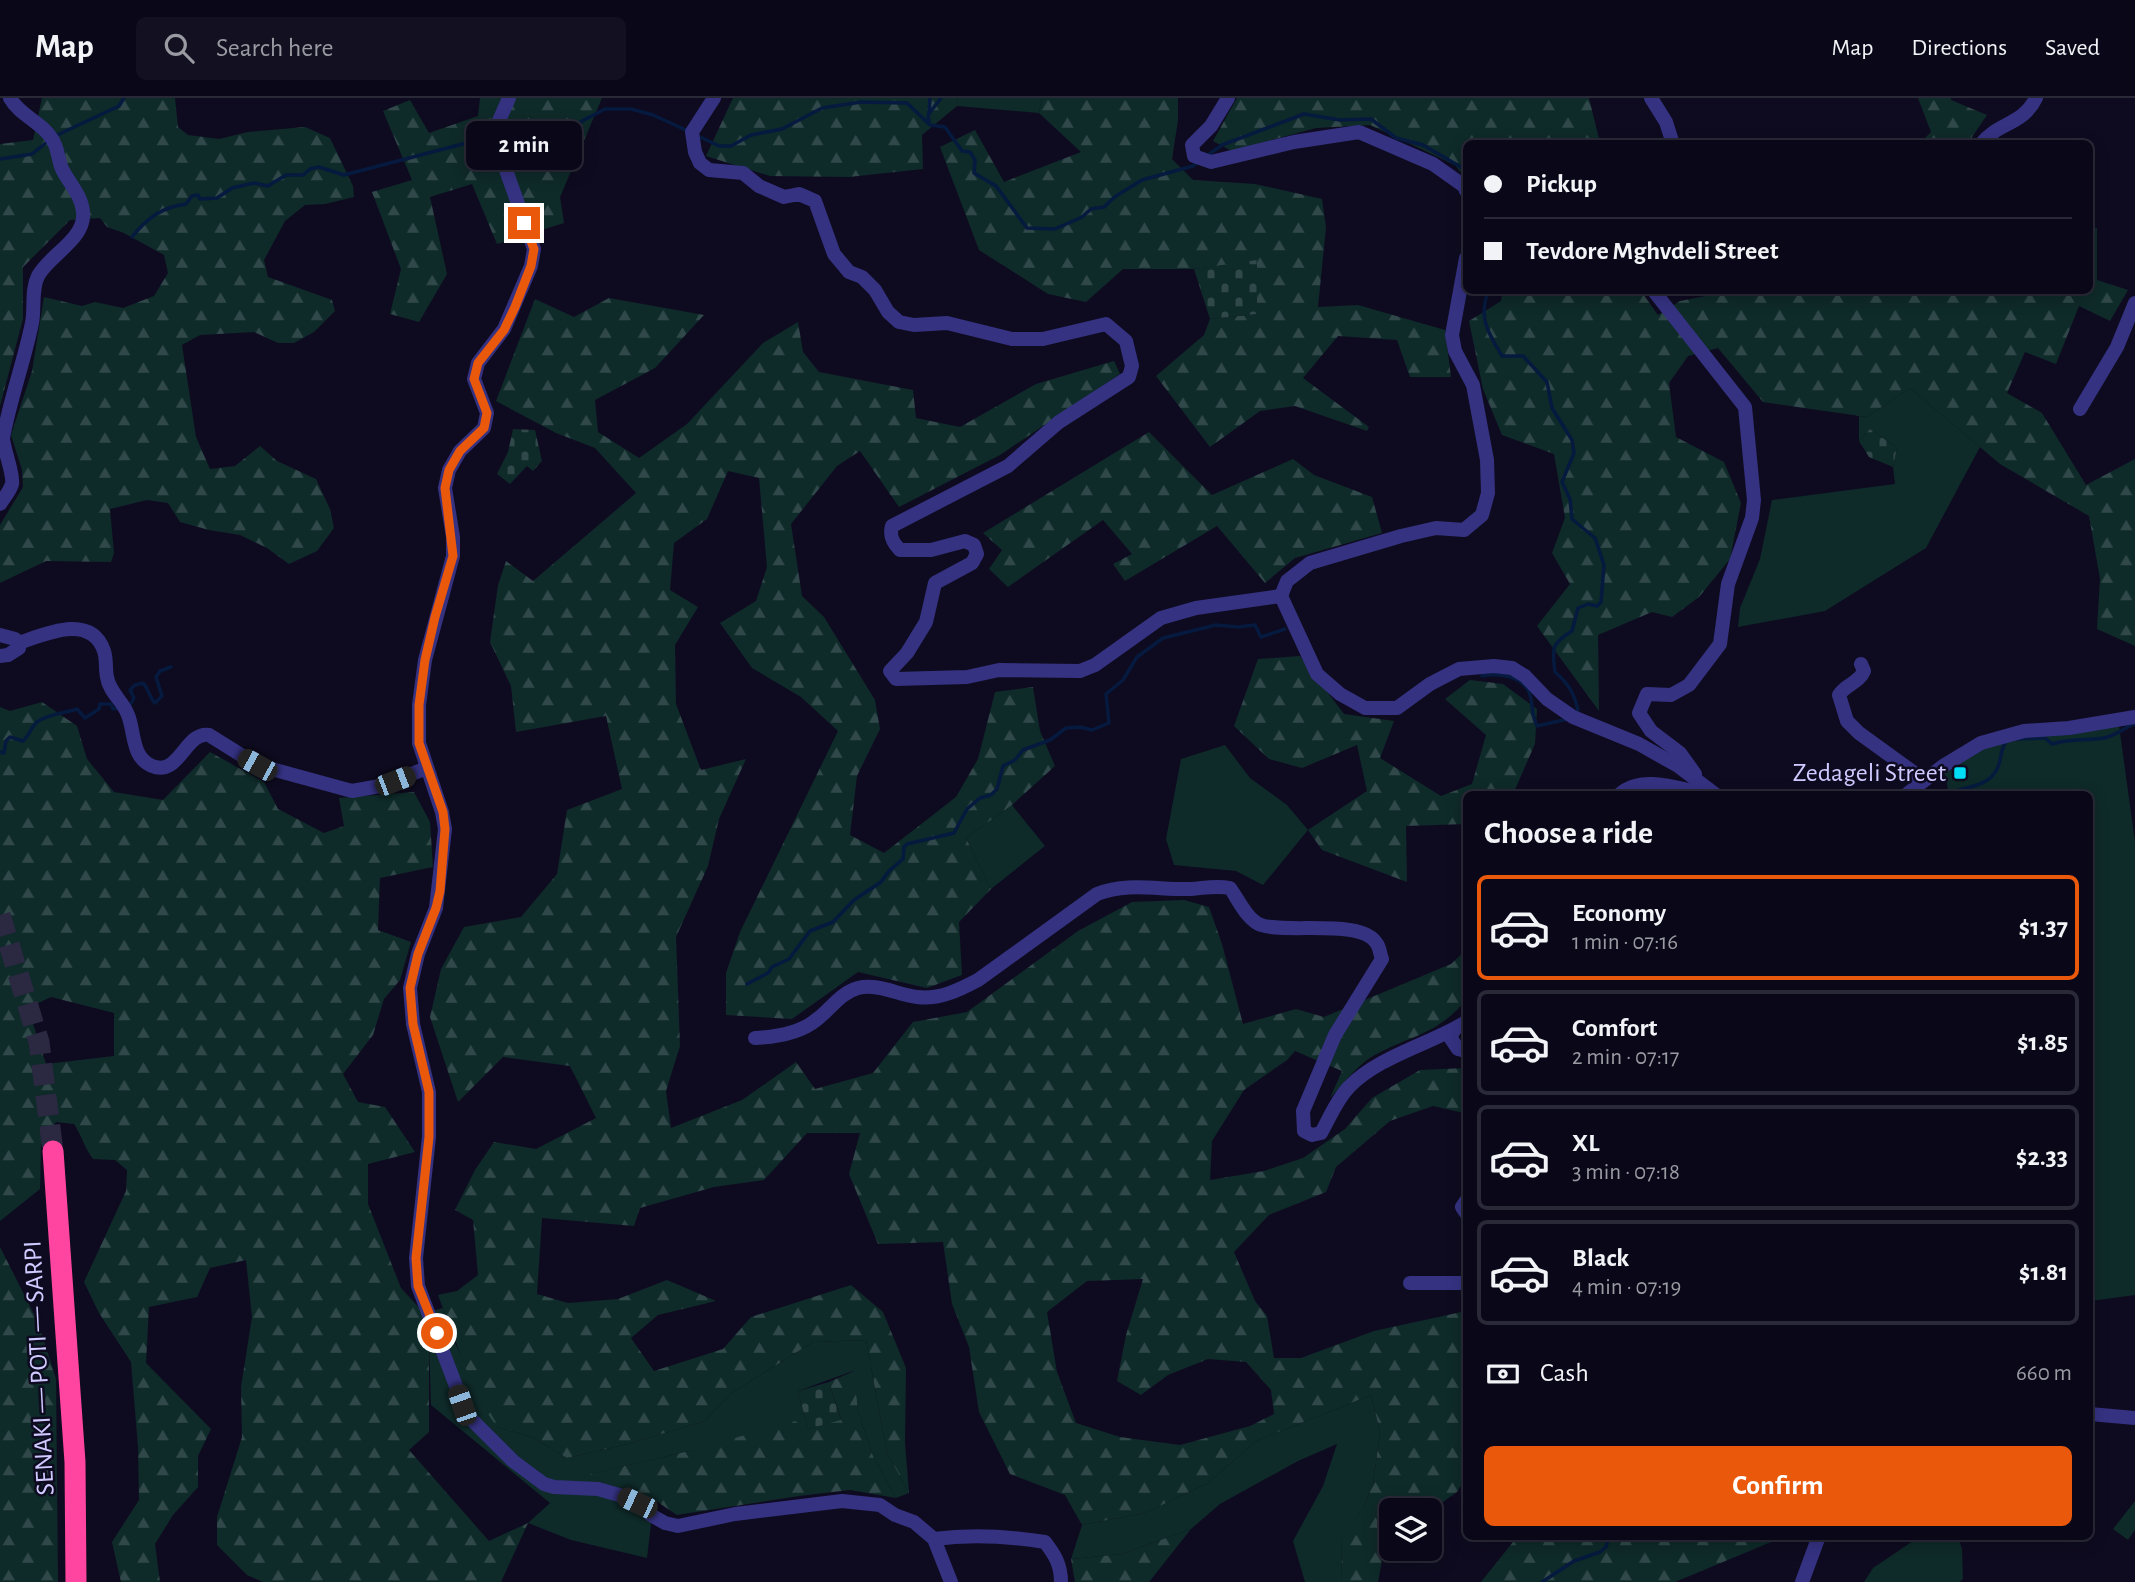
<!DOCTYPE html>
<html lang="en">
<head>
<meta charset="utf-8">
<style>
	:root { --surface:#0a0818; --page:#131121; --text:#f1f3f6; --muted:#999aa2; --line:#2a2937; --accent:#ea580c }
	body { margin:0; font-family:"Alegreya Sans",sans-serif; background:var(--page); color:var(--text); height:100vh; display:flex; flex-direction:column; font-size:26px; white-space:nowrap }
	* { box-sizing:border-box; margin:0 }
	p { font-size:23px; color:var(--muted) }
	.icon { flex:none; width:38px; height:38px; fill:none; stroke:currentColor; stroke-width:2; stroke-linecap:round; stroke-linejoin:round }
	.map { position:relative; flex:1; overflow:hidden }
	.drawer { position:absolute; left:1463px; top:693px; width:630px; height:749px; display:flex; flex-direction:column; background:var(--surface); border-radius:10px; box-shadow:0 4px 18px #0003,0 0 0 2px var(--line) }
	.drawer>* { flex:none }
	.top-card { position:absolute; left:1463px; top:42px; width:630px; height:154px; border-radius:10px; box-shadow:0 4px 18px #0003,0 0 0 2px var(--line); display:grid; align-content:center; height:154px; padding:0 21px; background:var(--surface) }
	.controls { position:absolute; left:1379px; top:1400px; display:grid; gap:14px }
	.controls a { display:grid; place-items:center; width:63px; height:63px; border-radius:10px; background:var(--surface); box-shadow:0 4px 18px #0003,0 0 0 2px var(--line); font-size:35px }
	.end { position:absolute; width:32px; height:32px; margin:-16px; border:9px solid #ea580c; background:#fff; box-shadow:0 0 0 4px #fff }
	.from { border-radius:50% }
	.bubble { position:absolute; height:49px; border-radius:10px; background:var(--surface); box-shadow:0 4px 18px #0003,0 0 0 2px var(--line); font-size:23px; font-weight:700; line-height:49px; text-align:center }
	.car { position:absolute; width:21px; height:42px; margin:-21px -10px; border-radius:9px; box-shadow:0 0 5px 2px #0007; background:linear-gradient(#222 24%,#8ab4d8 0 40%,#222 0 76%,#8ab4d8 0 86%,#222 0) }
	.top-card b { display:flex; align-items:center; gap:24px; height:66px; font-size:26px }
	.top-card b+b { border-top:2px solid var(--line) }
	.top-card i { width:18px; height:18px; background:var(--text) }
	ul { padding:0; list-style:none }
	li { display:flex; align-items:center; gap:21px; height:105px; margin:0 14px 10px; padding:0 7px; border:4px solid var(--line); border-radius:10px }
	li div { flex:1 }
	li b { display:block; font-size:26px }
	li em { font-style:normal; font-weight:700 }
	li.active { border-color:var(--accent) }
	li>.icon { width:63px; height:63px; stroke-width:1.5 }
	h2 { padding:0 21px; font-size:32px; line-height:84px }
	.pay { display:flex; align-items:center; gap:18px; height:77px; padding:0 21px; font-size:26px }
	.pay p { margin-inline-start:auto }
	.button { display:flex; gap:14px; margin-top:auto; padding:14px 21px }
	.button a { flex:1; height:80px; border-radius:10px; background:var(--accent); color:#fff; font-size:28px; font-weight:700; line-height:80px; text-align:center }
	header { display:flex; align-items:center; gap:42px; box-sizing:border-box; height:98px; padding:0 35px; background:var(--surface); border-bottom:2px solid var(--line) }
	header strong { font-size:33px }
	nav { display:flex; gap:38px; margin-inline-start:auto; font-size:24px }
	.search { width:490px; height:63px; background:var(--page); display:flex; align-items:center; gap:18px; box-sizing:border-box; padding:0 24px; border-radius:10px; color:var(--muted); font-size:26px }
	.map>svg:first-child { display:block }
	.green { fill:#0e2a29 }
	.forest { fill:url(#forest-firs); fill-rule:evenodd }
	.cemetery { fill:url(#cemetery-stones) }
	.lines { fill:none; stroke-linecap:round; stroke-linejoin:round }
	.stream { stroke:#051a3e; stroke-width:3.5 }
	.highway-tunnel { stroke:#2b2841; stroke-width:21; stroke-dasharray:21 10; stroke-linecap:butt }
	.minor { stroke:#353282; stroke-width:14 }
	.highway { stroke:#ff459f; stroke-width:21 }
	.route { stroke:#ea580c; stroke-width:9 }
	.poi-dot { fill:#00ddf5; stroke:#0e0b20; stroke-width:2.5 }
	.labels { text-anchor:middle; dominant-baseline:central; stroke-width:5; stroke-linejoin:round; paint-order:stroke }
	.poi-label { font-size:26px; fill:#cfcaff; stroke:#0e0b20; text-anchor:end }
	.street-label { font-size:26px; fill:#cfcaff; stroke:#0e0b20 }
</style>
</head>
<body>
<header>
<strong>Map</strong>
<div class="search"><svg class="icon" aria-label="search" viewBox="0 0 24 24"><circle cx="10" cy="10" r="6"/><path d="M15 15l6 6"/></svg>Search here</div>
<nav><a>Map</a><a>Directions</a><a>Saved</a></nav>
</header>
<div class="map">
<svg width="2135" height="1484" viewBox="0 0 2135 1484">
	<defs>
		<pattern id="forest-firs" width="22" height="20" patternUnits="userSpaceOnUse" patternTransform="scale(1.75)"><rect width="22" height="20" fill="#0e2a29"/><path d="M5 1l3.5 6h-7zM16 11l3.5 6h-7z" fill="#304849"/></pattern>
		<pattern id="cemetery-stones" width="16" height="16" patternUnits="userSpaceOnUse" patternTransform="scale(1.75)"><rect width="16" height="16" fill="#0e2a29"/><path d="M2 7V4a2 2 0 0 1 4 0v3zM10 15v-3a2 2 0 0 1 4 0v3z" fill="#304849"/></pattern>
	</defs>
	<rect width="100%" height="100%" fill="#0e0b20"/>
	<g class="green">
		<path d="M958 0H1042L1039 15 957 8Z"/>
		<path d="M1910 290 1980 349 1926 450 1825 513 1738 529 1740 510 1760 461 1772 402 1895 386 1893 369 1897 350 1870 331 1859 343V318L1867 319Z"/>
		<path d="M2118 620 2135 744V1197L2091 1203 2090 696H1949L1943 668 1981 645Z"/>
		<path d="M1225 647 1250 680 1287 707 1308 732 1263 787 1236 773 1174 767 1166 741 1181 661Z"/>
		<path d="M1012 707 1045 748 991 791 966 740Z"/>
		<path d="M443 1210 453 1241 497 1329 532 1339 567 1360 628 1346 705 1323 730 1296 813 1244 866 1242 887 1355 909 1395 896 1400 873 1358 858 1314 853 1273 798 1293 808 1331 689 1353 591 1376 609 1387 654 1401 647 1460 571 1442 528 1425 550 1405 431 1307 429 1246 424 1215Z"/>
		<path d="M1371 1297 1380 1334 1373 1386 1362 1412 1341 1440 1342 1484H1305L1293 1443 1323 1388 1337 1346 1298 1363 1220 1406 1191 1431 1122 1456 1071 1461 1082 1427 1145 1415 1208 1385 1256 1343Z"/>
		<path d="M2135 1403V1432L2128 1442 2113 1431Z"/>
		<path d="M1919 1439H1958L1962 1451 1963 1481 1959 1484H1864L1873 1470Z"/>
	</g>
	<g class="forest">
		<path d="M42 0H175L178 29 188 37 219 41 248 34 305 29 330 40 353 88 354 99 325 106 305 107 285 123 264 162 268 179 332 202 335 213 314 234 294 245H278L254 234 200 237 182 247 196 339 210 371 235 368 260 348 277 363 316 381 330 411 334 430 317 453 289 466 267 450 240 437 209 432 180 424 168 405 147 402 110 411 114 455 111 464 46 463 0 485V427L23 389 22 372 11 337 32 273 44 199 82 208 95 204 123 210 154 198 168 175 164 157 124 135 107 129 100 120 70 122 23 169V221L0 308V46L33 42Z"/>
		<path d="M480 0H602L560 99 564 125 497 146 472 86 430 99 447 176 419 224 390 216 401 171 372 94 412 82 383 13 410 2 429 35 478 18Z"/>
		<path d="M733 0H958L957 8 922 37 923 71 849 79 770 78 706 58Z"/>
		<path d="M1042 0H1178V22L1172 61 1193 82 1255 86 1322 101 1326 129 1318 209 1358 207 1445 232 1451 279H1410L1397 242 1338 238 1303 280 1369 329 1367 333 1295 308 1260 313 1210 349 1156 278 1204 237 1210 221 1257 216V163L1194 171H1123L1086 204 1048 196 979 152 940 49 975 32 1004 84 1081 54 1039 15Z"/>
		<path d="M1237 0H1589L1600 45 1466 46V81L1455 67 1370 27 1316 30 1232 53 1213 43Z"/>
		<path d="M1918 0H1951V2L1987 17 1968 45H1920L1931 34Z"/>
		<path d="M2090 129 2097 130V182L2128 192 2110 223 2079 208 2056 266 2025 254 2007 295 2042 315 2086 387 2135 361V548L2097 531 2100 481 2089 418 2000 366 1910 290 1867 319 1763 304 1718 250 1688 258 1669 285 1676 339 1724 364 1741 405 1730 461 1699 499 1672 519 1652 514 1598 537 1599 613 1537 528 1570 486 1552 455 1565 420 1554 356 1502 337 1483 291 1469 223 1501 203 1503 192 1641 193 1658 217 1680 203 1732 193 2090 192Z"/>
		<path d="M609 200 704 217 655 270 595 302 598 334 639 360 687 326 763 245 798 224 803 254 819 274 913 292 916 320 960 329 1036 286 1114 263 1120 276 1000 357 899 409 860 353 837 368 791 426 802 498 824 519 875 602 880 631 857 678 850 737 884 755 956 699 978 661 995 594 1033 589 1040 633 1055 668 1012 707 966 740 991 791 959 824 962 877 927 890 858 874 792 921 726 917V875L740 834 838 633 801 599 752 570 720 525 756 503 767 469 759 380 728 373 707 421 674 445 670 492 698 509 675 547 676 606 701 672 746 661 719 721 708 768 676 839 680 948 666 993 671 1030 742 1002 796 964 815 991 873 975 913 924 967 914 1078 833 1132 804 1184 802 1209 809 1222 846 1243 926 1296 911 1324 919 1451 866 1466 852V902C1436 938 1410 937 1373 958 1357 967 1343 987 1330 1000L1342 973 1295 953 1287 962 1244 992 1212 1043 1210 1082 1264 1073 1303 1060 1345 1031 1372 1000 1420 972 1466 970V1011L1464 1015 1433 1008 1390 1023 1336 1069 1326 1094 1269 1117 1234 1154 1255 1203 1267 1218 1274 1260H1301L1374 1233 1466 1213V1380L1457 1394 1430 1413 1391 1412V1447L1383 1457 1378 1484H1342L1341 1439 1362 1412 1373 1386 1380 1334 1371 1297 1256 1343 1208 1385 1145 1415 1082 1427 1065 1397 1010 1376 979 1314 969 1249 952 1206 943 1144 878 1146 849 1076 860 1035H807L764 1082 714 1089 640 1110 634 1128 542 1120 537 1196 568 1205 618 1201 667 1182 716 1203 658 1217 631 1240 654 1273 723 1251 751 1219 851 1187 883 1214 906 1270 905 1345 909 1395 887 1355 866 1242 813 1244 730 1296 705 1323 628 1346 567 1360 532 1339 497 1329 477 1300 438 1197 457 1193 478 1177 473 1122 455 1112 475 1072 494 1044 536 1051 596 1020 570 968 503 959 458 1004 430 919 441 871 464 829 521 819 557 776 567 712 622 691 606 618 516 634 511 588 490 544 498 487 506 463 533 483 636 395 595 350 556 335 496 303 535 201 574 219ZM1143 1181 1126 1237 1117 1283 1141 1297 1168 1277 1208 1261 1246 1264 1271 1292 1274 1316 1250 1328 1180 1347 1120 1339 1076 1325 1057 1274 1047 1214 1087 1183Z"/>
		<path d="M1149 334 1212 397 1293 361 1314 377 1372 399 1382 435 1295 460 1265 485 1217 428 1125 483 1113 466 1132 456 1103 422 1008 489 989 471 1002 452 983 435Z"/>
		<path d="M1300 558 1344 616 1394 623 1380 660 1441 698 1472 686 1486 637 1445 601 1470 582 1503 586 1537 611 1535 646 1513 696H1466V726L1406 728 1407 784 1322 752 1308 732 1367 693 1357 647 1302 670 1269 661 1234 628 1258 561Z"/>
		<path d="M42 604 77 628 87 661 114 694 163 702 210 654 264 684 278 711 324 735 344 728 339 700 414 694 430 724 433 769 380 780 378 832 411 844 400 882 384 901 373 937 343 976 358 1004 385 1009 415 1054 368 1066V1106L401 1190 424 1215 429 1246V1334L409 1352 489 1443 528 1425 501 1484H263L247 1477 217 1447V1419L242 1339 241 1289 252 1219 246 1162 210 1170 197 1199 149 1209 146 1265 211 1331 198 1358V1389L173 1417 155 1446 160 1484H121L112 1444 139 1402 138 1349 131 1264 99 1215 84 1184 126 1093 127 1072 115 1062 93 1061C85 1051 82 1038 74 1026L56 1024 41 1047 40 1091 0 1123V609L10 613ZM51 899 114 915V958L46 966 28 910Z"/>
		<path d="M0 1149 38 1224 56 1281 58 1484H0Z"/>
		<path d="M854 1273 858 1314 873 1358 896 1400 850 1392 799 1398 677 1417 653 1401 609 1387 590 1376 689 1353 795 1323 808 1331 841 1321 829 1284Z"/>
		<path d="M1191 1431 1149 1484H1075L1071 1461 1122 1456Z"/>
		<path d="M1517 1439V1438L1783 1439 1675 1484H1481Z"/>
	</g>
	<g class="cemetery">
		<path d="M1257 162V216L1210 221 1194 171Z"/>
		<path d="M513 331 535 332 542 363 533 373 527 368 510 386 497 376 508 354Z"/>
		<path d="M1870 331 1897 350 1893 369 1869 359 1859 343Z"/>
		<path d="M829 1284 841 1322 808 1331 798 1293Z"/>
	</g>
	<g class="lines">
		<g class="stream">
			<path d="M929 15 930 0"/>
			<path d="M929 25 928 17 941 0"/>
			<path d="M698 38 719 48H731L751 37 782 31 822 10 861 4 907 5 930 27 945 29 962 53 970 54 975 62 974 75 996 88 1027 130 1055 131 1082 119 1091 111 1104 109 1116 98 1142 82 1193 68 1199 63"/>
			<path d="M53 39 119 8 124 0"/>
			<path d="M505 41 553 39 574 32 582 23 605 11H631L653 17 688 33"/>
			<path d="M1208 57 1222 47 1304 16 1340 22 1371 21 1396 40 1423 47 1466 72"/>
			<path d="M0 61 32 56 47 44"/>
			<path d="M132 139C147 120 162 109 186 106L192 98 198 97 200 101 217 100 232 90 254 85 268 88 286 77H303L310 71 319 69 344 77 478 42 498 41"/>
			<path d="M1489 192C1477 219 1489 236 1502 258H1523L1547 284 1552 310 1572 342 1574 355 1562 384 1570 401 1572 421 1595 440 1604 467 1601 504 1597 508 1588 506 1578 510 1572 533C1551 546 1552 550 1555 574 1568 585 1574 595 1578 612L1574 616"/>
			<path d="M1482 578C1498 575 1521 577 1529 594 1534 605 1530 615 1537 628L1568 621"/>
			<path d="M130 607 134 600 130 592 135 587 143 585C149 591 149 599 155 605L162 598 156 579 160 573 171 569"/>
			<path d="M2017 641 2045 640 2052 646C2069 640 2086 643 2104 640 2115 638 2124 630 2135 626"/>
			<path d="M0 654 4 655 6 643 10 639 23 643C29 638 31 629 37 624 47 616 65 615 77 611L85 620 99 611 100 606H111L113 611 119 610"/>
			<path d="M1947 696C1962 688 1987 691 1997 671 2002 662 2000 651 2006 644"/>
			<path d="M747 886 768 875 772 869 789 861 810 833 833 824 854 802 881 784 889 773 903 761 904 749 907 746 954 735 967 711 980 700 991 697 997 691 1003 668 1015 662 1023 652 1050 642 1066 630 1080 629 1092 632 1109 625 1106 596 1123 582 1137 559 1163 540 1216 527 1238 529 1255 527 1261 539 1285 531"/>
			<path d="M1542 1484 1574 1463 1600 1454 1606 1449 1609 1438"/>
		</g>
		<path class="highway-tunnel" d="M0 817 39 944 53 1053"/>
		<g class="minor">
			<path d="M509 0 498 25 506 72 534 151 531 168 504 231 478 265 474 281 487 315 484 330 460 353 449 372 445 390 453 439V458L425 562 419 607V645L442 714 445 731 436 810 418 856 410 890 413 926 429 994V1039L416 1160 418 1188 467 1317 513 1363 544 1386 554 1389 598 1391 619 1397 637 1405 651 1417 665 1425 678 1428 735 1416 842 1403 880 1407 895 1417 914 1424 934 1441 951 1484"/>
			<path d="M714 0 692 34 695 54 700 65 709 72 743 75 759 88 784 99 799 96 815 103 834 156 849 174 862 179 875 192 888 214 899 224 914 227 947 225 1012 241H1043L1106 226 1126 243 1132 268 1129 279 1059 324 1008 368 892 428C889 438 893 445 900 452H931L965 443 974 447 977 456 972 465 935 485 926 524 907 555 890 573 896 581 967 579 999 572 1080 573 1095 567 1161 520 1196 510 1281 498 1317 576 1340 596 1365 610H1397L1430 586 1459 571 1494 568 1512 570 1525 578 1547 601 1573 619 1639 646 1678 668 1715 696"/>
			<path d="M1228 0 1211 28 1192 47 1194 58 1211 64 1294 44 1359 34 1433 66 1464 88 1466 93"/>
			<path d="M1651 0 1666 24 1673 46"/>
			<path d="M1981 46C1998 24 2023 27 2036 0"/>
			<path d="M1653 192 1745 309 1754 402 1752 420 1728 486 1720 546 1689 587 1671 597 1647 596 1639 615 1651 633 1680 655 1695 676"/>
			<path d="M2080 311 2117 249 2135 205"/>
			<path d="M0 406C4 400 10 393 12 386 14 376 4 353 3 340 10 301 24 264 32 225 35 210 31 192 38 178 49 157 86 141 83 114 82 98 69 85 62 71 58 62 58 49 52 41 42 24 20 18 10 0"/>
			<path d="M1281 498 1287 483 1310 465 1401 438 1436 430 1464 432 1482 417 1488 395 1487 362 1473 287 1455 253 1452 237 1466 160"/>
			<path d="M0 537 15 541 19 545"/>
			<path d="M0 558 8 557 19 550V545C45 536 91 515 104 553 107 562 105 570 107 579 109 594 123 603 128 617 135 634 131 659 152 668 180 679 185 633 209 637L257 667 352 693 380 688 427 670"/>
			<path d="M1861 566 1864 573C1859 585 1846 586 1839 597L1847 623 1859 635 1924 682"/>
			<path d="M1620 696C1642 676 1679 691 1706 696"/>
			<path d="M1907 696 1943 668 1981 645 2024 633 2069 630 2135 619"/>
			<path d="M1455 931 1450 939 1458 951 1466 953"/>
			<path d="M755 940C775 939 799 936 816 922 831 911 840 895 858 890 878 885 898 897 917 899 939 902 959 892 978 882L1097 796C1128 784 1158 792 1191 791 1205 790 1216 787 1230 790 1238 801 1247 822 1261 827 1288 836 1363 820 1377 846 1380 850 1380 857 1382 861L1335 937 1303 1013 1304 1033 1312 1037 1321 1035C1329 1021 1337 1001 1349 989 1379 958 1431 946 1466 924"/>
			<path d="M1466 1103 1462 1109 1466 1115"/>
			<path d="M1410 1185H1466"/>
			<path d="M2090 1316 2135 1320"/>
			<path d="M934 1441C972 1436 1007 1438 1045 1444 1055 1457 1061 1467 1061 1484"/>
			<path d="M1802 1484 1819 1438"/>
		</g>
		<path class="highway" d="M53 1053 75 1364 76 1484"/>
	</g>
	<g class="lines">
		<path class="route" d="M437 1235 418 1188 416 1160 429 1039V994L413 926 410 890 418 856 436 810 440 793 445 731 443 714 419 645V607L425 562 435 519 453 458 445 390 449 372 460 353 484 330 487 315 474 281 478 265 504 232 515 209 531 168 534 151 524 125"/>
	</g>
	<rect class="poi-dot" x="1953" y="668" width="14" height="14" rx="3.5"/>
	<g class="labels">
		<g class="poi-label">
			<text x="1946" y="675">Zedageli Street</text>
		</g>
		<g class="street-label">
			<text transform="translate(39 1270) rotate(-93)">SENAKI — POTI — SARPI</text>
		</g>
	</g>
</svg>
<div class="controls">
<a><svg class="icon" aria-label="layers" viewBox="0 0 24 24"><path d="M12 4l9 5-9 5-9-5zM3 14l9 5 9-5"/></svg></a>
</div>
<i class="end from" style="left:437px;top:1235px"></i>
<i class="end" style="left:524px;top:125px"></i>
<div class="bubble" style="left:466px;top:23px;width:116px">2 min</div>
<i class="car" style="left:257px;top:667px;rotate:299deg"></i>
<i class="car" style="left:395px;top:683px;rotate:69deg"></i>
<i class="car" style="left:462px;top:1307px;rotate:341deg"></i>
<i class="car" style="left:637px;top:1405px;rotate:295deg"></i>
<div class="top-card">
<b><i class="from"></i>Pickup</b>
<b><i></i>Tevdore Mghvdeli Street</b>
</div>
<section class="drawer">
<h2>Choose a ride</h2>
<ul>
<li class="active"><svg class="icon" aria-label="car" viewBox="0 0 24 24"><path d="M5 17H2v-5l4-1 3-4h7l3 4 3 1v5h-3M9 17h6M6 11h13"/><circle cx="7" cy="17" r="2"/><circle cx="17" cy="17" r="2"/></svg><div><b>Economy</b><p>1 min · 07:16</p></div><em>$1.37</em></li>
<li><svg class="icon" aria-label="car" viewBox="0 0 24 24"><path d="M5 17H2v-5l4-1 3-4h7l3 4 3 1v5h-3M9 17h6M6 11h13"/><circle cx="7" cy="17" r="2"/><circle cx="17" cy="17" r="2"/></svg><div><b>Comfort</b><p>2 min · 07:17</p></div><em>$1.85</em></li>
<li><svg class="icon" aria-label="car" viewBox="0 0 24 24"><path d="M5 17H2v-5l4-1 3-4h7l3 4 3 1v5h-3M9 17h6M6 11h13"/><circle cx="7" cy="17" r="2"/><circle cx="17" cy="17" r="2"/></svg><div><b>XL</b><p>3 min · 07:18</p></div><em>$2.33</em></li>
<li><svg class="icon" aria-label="car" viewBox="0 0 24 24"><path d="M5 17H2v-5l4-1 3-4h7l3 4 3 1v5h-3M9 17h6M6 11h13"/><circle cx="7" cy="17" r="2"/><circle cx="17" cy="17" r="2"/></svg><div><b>Black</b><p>4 min · 07:19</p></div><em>$1.81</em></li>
</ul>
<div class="pay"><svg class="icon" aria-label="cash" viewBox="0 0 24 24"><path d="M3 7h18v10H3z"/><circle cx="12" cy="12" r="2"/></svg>Cash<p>660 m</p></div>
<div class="button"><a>Confirm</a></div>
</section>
</div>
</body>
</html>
